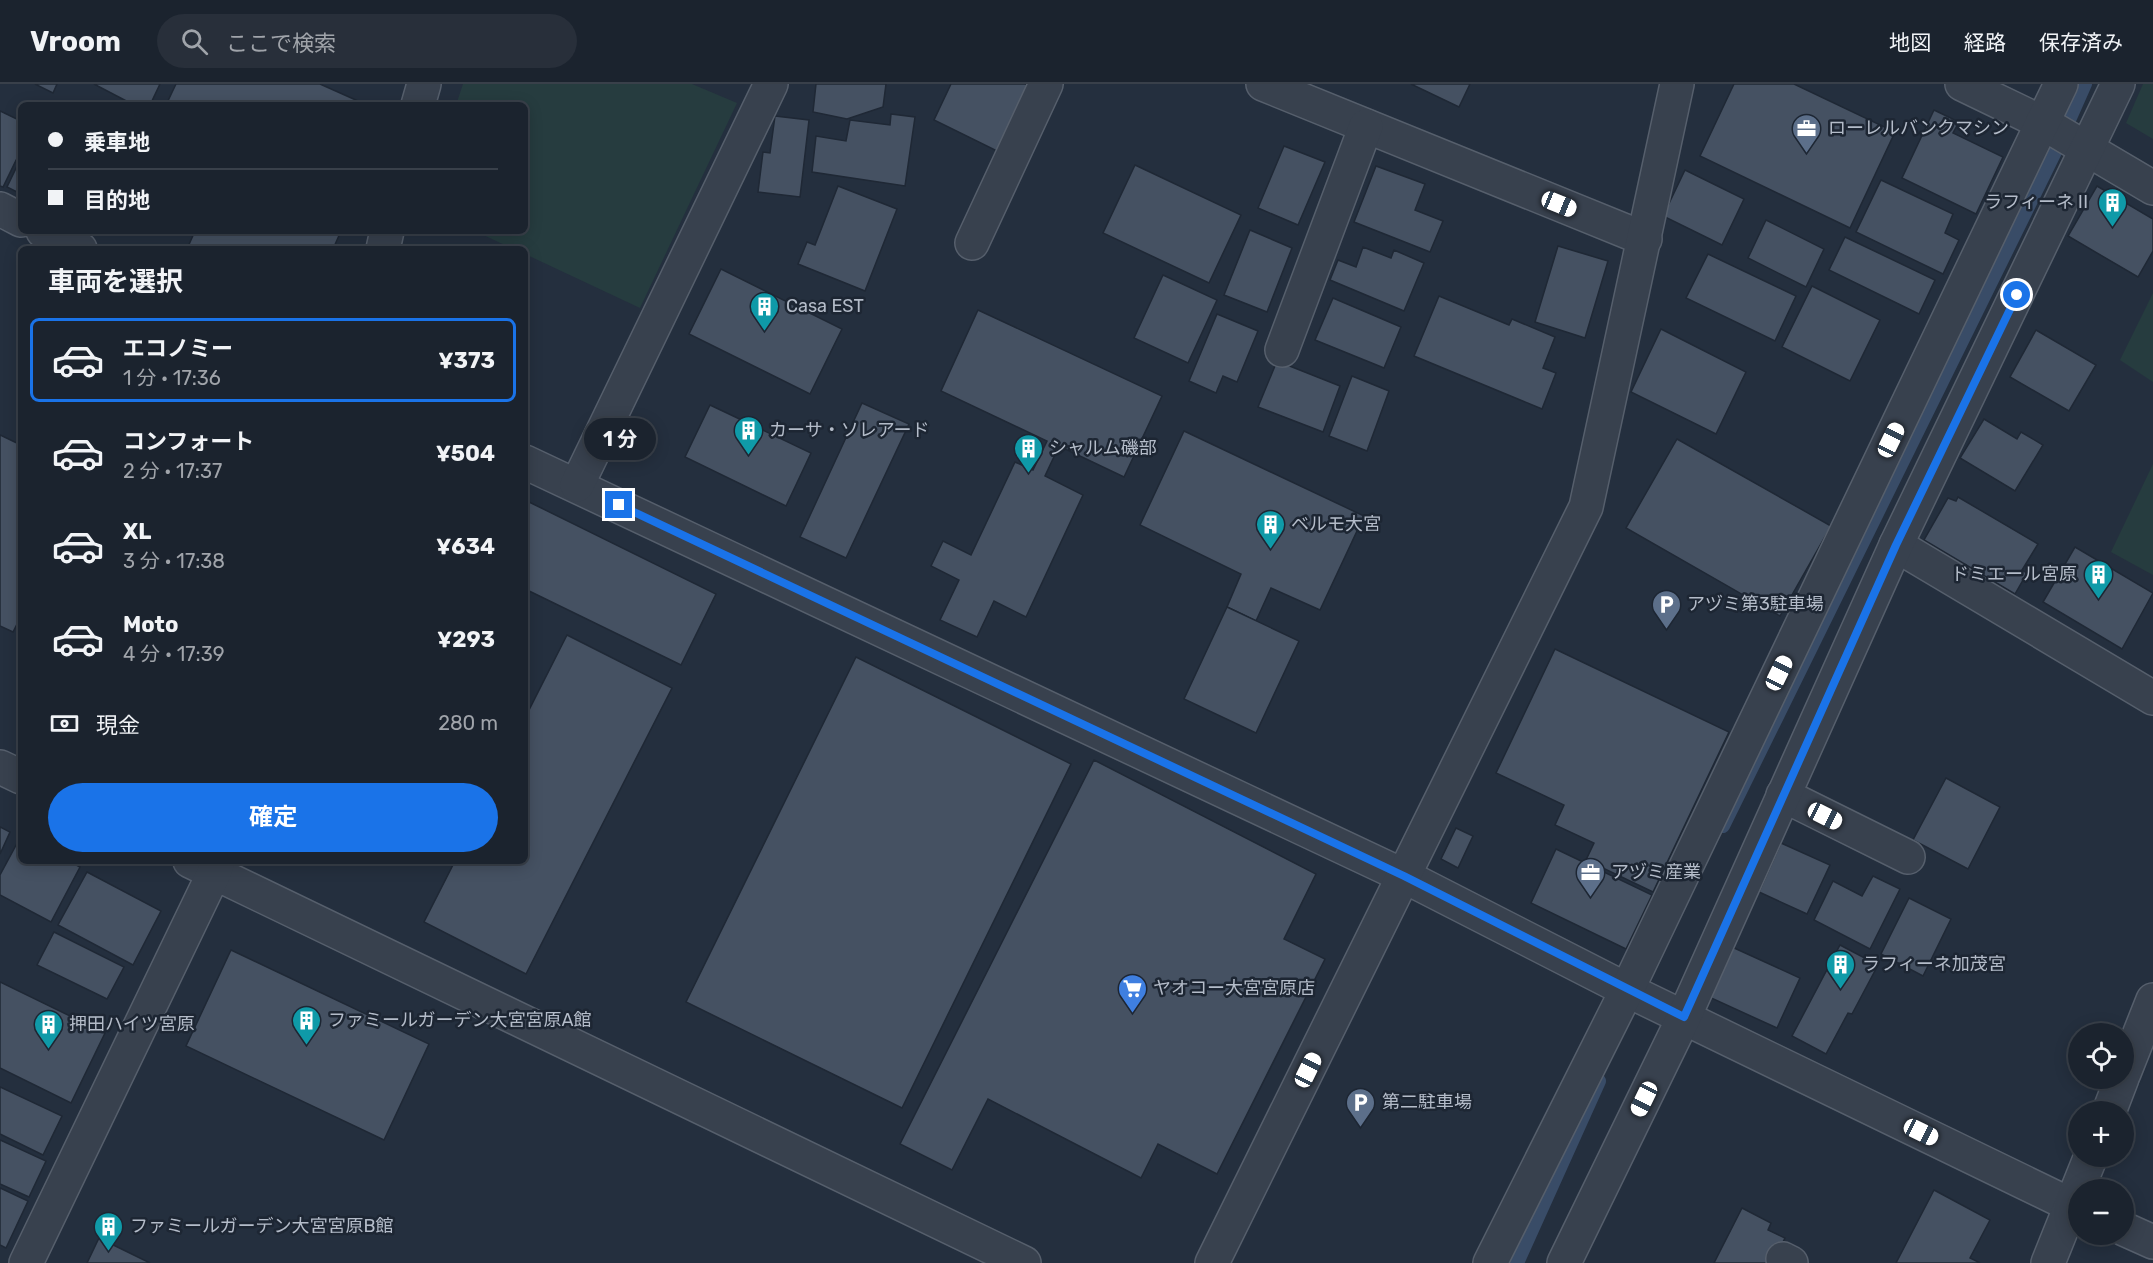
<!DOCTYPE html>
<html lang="ja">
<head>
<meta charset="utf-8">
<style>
	:root { --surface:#1b232e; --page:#282f3a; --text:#f1f3f6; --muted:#a0a4aa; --line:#39404a; --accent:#1a73e8 }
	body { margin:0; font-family:Rubik,"Noto Sans JP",sans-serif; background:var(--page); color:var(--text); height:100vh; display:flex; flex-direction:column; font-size:22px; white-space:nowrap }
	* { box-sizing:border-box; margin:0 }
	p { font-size:20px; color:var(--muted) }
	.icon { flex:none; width:33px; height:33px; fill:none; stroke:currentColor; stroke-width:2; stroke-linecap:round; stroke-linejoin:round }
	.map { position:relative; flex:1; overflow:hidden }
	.details { position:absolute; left:18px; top:162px; width:510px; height:618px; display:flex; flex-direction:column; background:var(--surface); border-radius:9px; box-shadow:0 3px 15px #0003,0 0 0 2px var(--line) }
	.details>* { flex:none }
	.top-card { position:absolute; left:18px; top:18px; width:510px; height:132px; border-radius:9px; box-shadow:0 3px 15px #0003,0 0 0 2px var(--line); display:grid; align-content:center; height:132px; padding:0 30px; background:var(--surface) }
	.tools { position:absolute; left:2068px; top:939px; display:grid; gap:12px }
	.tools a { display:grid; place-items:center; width:66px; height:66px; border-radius:50%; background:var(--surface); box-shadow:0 3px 15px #0003,0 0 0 2px var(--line); font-size:30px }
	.end { position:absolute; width:27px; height:27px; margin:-14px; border:8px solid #1a73e8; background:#fff; box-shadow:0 0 0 3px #fff }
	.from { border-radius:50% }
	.bubble { position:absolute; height:42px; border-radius:21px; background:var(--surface); box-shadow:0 3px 15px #0003,0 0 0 2px var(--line); font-size:20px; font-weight:700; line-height:42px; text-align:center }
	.car { position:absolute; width:18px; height:36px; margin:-18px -9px; border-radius:8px; box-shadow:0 0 4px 2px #0007; background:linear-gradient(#fff 24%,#345 0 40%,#fff 0 76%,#345 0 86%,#fff 0) }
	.top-card b { display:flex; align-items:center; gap:21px; height:57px; font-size:22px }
	.top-card b+b { border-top:2px solid var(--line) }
	.top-card i { width:15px; height:15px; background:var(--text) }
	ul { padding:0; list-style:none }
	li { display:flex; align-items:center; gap:18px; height:84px; margin:0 12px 9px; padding:0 18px; border:3px solid transparent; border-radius:9px }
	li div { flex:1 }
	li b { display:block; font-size:22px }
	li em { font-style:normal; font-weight:700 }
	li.current { border-color:var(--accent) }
	li>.icon { width:54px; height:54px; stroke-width:1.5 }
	h2 { padding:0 30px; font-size:27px; line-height:72px }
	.pay { display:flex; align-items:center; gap:15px; height:66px; padding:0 30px; font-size:22px }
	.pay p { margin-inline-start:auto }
	.cta { display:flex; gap:12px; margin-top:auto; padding:12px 30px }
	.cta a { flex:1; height:69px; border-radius:36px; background:var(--accent); color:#fff; font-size:24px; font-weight:700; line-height:69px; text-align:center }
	header { display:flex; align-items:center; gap:36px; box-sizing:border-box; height:84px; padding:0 30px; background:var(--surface); border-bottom:2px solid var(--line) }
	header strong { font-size:28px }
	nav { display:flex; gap:33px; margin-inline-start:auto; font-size:21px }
	.search { width:420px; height:54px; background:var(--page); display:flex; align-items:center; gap:15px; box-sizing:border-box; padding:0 21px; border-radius:33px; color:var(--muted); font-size:22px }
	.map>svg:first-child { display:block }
	.green { fill:#263c3f }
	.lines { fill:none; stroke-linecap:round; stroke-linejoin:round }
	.stream { stroke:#394c67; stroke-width:14 }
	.building { fill:#455162; stroke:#1f2835; stroke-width:1.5 }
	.minor-casing { stroke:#565f6c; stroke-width:36 }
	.minor { stroke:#38414e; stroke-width:33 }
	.route { stroke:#1a73e8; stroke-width:8 }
	.labels { text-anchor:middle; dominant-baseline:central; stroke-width:5; stroke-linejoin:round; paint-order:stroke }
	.poi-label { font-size:18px; fill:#b4bcc9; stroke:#1d2633; text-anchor:start }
</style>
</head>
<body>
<header>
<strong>Vroom</strong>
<div class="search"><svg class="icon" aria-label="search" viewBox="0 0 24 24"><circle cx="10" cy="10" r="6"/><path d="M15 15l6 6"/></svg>ここで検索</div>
<nav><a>地図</a><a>経路</a><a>保存済み</a></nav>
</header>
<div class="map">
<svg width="2153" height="1179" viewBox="0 0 2153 1179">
	<rect width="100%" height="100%" fill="#242f3e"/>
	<g class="green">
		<path d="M463 0H692L737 19 640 224 525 170V165H513L475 147H525V21H456Z"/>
		<path d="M2143 0H2153V55L2126 39Z"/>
		<path d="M2153 209V298L2120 276Z"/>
		<path d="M2153 380V491L2111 468Z"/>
	</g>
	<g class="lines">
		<g class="stream">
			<path d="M1723 742 2054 70 2085 0"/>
			<path d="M1517 1179 1599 997"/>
		</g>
	</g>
	<g class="building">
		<path d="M35 0H57L53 9Z"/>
		<path d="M94 0H160L150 21H134Z"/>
		<path d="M176 0H320L367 21H166Z"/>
		<path d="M816 0H886L883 23 847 35 813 28Z"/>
		<path d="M951 0H1025L1030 2 999 68 934 36Z"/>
		<path d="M1411 0H1470L1459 23Z"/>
		<path d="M1734 0H1794L1895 48 1850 144 1700 72Z"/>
		<path d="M1934 26 1959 38 1953 49 2003 73 1976 130 1902 94Z"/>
		<path d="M0 27 21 37V66L3 103 0 102Z"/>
		<path d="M891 30 915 33 905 102 812 88 816 52 846 57 850 36 890 41Z"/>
		<path d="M775 32 809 36 800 113 758 108 763 68 770 69Z"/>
		<path d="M1284 62 1325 78 1298 141 1258 124Z"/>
		<path d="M21 74V110L7 103Z"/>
		<path d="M1135 81 1241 131 1209 199 1103 149Z"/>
		<path d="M1376 82 1425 100 1415 126 1443 137 1430 168 1354 138Z"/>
		<path d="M1685 86 1744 115 1722 161 1663 132Z"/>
		<path d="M1881 96 1953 130 1945 149 1959 156 1943 190 1856 148Z"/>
		<path d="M838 102 897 125 865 207 798 180 807 158 815 161Z"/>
		<path d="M2097 102 2153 135V167L2138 193 2068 152Z"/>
		<path d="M1766 136 1824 165 1806 203 1748 174Z"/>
		<path d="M1250 146 1292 164 1267 228 1224 211Z"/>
		<path d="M195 147H341L333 165H187Z"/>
		<path d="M1845 153 1935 196 1919 230 1829 186Z"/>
		<path d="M1558 162 1608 177 1585 254 1535 238Z"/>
		<path d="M1363 163 1391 174 1394 166 1424 179 1404 227 1330 196 1338 176 1356 183Z"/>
		<path d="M1708 170 1796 212 1775 257 1686 214Z"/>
		<path d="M721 185 842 245 810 310 689 250Z"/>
		<path d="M1163 191 1217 216 1188 279 1134 254Z"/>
		<path d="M1812 202 1880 236 1850 297 1782 263Z"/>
		<path d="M1439 212 1509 241 1512 235 1555 253 1543 284 1556 289 1542 325 1414 272Z"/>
		<path d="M1333 214 1401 243 1384 284 1315 256Z"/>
		<path d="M978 226 1162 312 1124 393 1059 362 1045 392 1083 411 1026 533 994 517 977 553 940 536 959 496 931 482 943 457 971 471 1015 378 1033 386 1047 357 941 307Z"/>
		<path d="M1217 230 1258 247 1237 298 1223 292 1216 309 1189 297Z"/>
		<path d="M1661 245 1746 288 1716 350 1631 308Z"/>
		<path d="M2036 246 2096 281 2069 327 2010 293Z"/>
		<path d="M1277 277 1340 302 1323 348 1258 323Z"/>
		<path d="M1352 292 1389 307 1367 367 1329 352Z"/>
		<path d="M862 319 909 340 846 474 800 453Z"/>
		<path d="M710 321 811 369 786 422 685 373Z"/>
		<path d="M1984 335 2017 355 2021 348 2043 361 2015 407 1960 374Z"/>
		<path d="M1184 347 1364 432 1320 526 1271 504 1256 537 1227 523 1241 490 1140 441Z"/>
		<path d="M0 351 21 361V532L13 548 0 542Z"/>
		<path d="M1677 355 1831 442 1780 532 1626 444Z"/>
		<path d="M1958 413 2038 460 2022 486 2027 489 2015 510 1924 456 1948 414 1956 417Z"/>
		<path d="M525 416 716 510 681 581 525 505Z"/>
		<path d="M2075 463 2153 509 2122 565 2043 518Z"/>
		<path d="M1227 523 1299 557 1256 649 1184 615Z"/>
		<path d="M567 551 672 604 526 890 424 838 455 777H525V634Z"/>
		<path d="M1555 565 1729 648 1653 808 1586 776 1594 759 1555 741 1564 721 1496 689Z"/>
		<path d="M856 573 1071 680 902 1024 686 918Z"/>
		<path d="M1094 676 1316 790 1284 855 1325 875 1217 1090 1158 1060 1141 1094 988 1015 952 1086 900 1060Z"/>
		<path d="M1946 694 2000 723 1968 785 1913 756Z"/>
		<path d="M0 743 10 748 0 770Z"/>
		<path d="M1456 744 1473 752 1458 784 1441 775Z"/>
		<path d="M21 752V777H69L80 783 51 838 0 811V791Z"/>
		<path d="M1781 759 1830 781 1807 830 1759 808Z"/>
		<path d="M1556 765 1652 811 1626 865 1531 819Z"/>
		<path d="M87 788 161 827 133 881 58 841Z"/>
		<path d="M1873 792 1900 805 1870 865 1814 836 1833 797 1862 812Z"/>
		<path d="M1909 814 1951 835 1923 892 1881 870Z"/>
		<path d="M54 848 124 883 107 915 37 881Z"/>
		<path d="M1840 861 1878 881 1852 930 1848 929 1826 970 1792 952Z"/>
		<path d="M1732 863 1800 894 1777 944 1709 913Z"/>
		<path d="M231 866 429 960 384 1056 186 962Z"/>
		<path d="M0 898 105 949 71 1019 0 984Z"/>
		<path d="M0 1003 62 1032 43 1071 0 1050Z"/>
		<path d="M0 1056 46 1077 29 1113 0 1100Z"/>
		<path d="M0 1104 28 1117 6 1164 0 1161Z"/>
		<path d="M1934 1106 1990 1136 1970 1174 1980 1179H1896Z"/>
		<path d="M1742 1124 1771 1139 1768 1146 1785 1154 1772 1179H1714Z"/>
		<path d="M99 1154 150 1179H87Z"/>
	</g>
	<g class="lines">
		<defs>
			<g id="minor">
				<path d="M1263 0 1645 155"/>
				<path d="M1962 0 2043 39 2153 104"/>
				<path d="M418 21 424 0"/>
				<path d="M0 125 21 136"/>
				<path d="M43 147 80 165"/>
				<path d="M972 159 1046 0"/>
				<path d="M383 165 387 147"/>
				<path d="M1282 266 1366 42"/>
				<path d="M525 378 1404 792 1627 906 2079 1125"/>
				<path d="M577 401 771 0"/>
				<path d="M1896 461 2153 614"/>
				<path d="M0 683 21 693"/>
				<path d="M1783 711 1908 773"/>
				<path d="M190 777 1024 1179"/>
				<path d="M2124 989 2153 916"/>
				<path d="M2109 1028 2122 994"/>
				<path d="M2124 1145 2153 1158"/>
				<path d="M1783 1175 1791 1179"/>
				<path d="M26 1179 214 789 218 777"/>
				<path d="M1212 1179 1586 423 1677 0"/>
				<path d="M1490 1179 1627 906 2061 0"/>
				<path d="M1564 1179 1684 933 1896 461 2118 0"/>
				<path d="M2048 1179 2091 1072"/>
			</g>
		</defs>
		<use href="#minor" class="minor-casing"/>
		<use href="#minor" class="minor"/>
	</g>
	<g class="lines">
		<path class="route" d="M619 421 1404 792 1684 933 1896 461 2017 211"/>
	</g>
	<defs>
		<symbol id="office-pin" viewBox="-11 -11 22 30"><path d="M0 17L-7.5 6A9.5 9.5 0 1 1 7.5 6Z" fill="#5c6f8a" stroke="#1d2633"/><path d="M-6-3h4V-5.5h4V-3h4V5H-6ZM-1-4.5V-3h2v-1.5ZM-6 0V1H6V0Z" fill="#fff"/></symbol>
		<symbol id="building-pin" viewBox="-11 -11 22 30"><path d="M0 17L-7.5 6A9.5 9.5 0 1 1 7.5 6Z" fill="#0f9aa8" stroke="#1d2633"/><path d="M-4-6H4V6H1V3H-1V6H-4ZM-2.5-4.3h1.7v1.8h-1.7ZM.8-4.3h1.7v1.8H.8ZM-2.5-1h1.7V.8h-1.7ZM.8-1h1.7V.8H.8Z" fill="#fff"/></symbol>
		<symbol id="parking-pin" viewBox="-11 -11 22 30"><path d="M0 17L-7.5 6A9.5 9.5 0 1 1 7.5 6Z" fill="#5c6f8a" stroke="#1d2633"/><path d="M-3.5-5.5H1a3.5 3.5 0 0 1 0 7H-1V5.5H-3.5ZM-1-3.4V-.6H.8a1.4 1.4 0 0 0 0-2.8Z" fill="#fff"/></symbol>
		<symbol id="supermarket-pin" viewBox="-11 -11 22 30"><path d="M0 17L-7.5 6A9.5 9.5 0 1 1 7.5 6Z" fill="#3f7fe0" stroke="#1d2633"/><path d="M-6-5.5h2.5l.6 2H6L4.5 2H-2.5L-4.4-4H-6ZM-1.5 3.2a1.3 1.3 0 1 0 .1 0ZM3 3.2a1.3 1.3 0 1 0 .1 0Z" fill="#fff"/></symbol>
	</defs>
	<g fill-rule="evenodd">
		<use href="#office-pin" x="1790" y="28" width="33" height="45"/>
		<use href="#building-pin" x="2096" y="102" width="33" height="45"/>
		<use href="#building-pin" x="748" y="206" width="33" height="45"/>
		<use href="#building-pin" x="732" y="330" width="33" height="45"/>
		<use href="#building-pin" x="1012" y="348" width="33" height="45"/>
		<use href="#building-pin" x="1254" y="424" width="33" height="45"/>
		<use href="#building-pin" x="2082" y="474" width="33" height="45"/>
		<use href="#parking-pin" x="1650" y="504" width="33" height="45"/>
		<use href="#office-pin" x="1574" y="772" width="33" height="45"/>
		<use href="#building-pin" x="1824" y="864" width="33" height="45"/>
		<use href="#supermarket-pin" x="1116" y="888" width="33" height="45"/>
		<use href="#building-pin" x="290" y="920" width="33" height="45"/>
		<use href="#building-pin" x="32" y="924" width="33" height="45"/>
		<use href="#parking-pin" x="1344" y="1002" width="33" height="45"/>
		<use href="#building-pin" x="92" y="1126" width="33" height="45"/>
	</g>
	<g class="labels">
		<g class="poi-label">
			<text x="1828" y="44">ローレルバンクマシン</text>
			<text x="2092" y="118" text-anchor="end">ラフィーネⅡ</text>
			<text x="786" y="222">Casa EST</text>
			<text x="769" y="346">カーサ・ソレアード</text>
			<text x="1049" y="364">シャルム磯部</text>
			<text x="1291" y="440">ベルモ大宮</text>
			<text x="2077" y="490" text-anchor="end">ドミエール宮原</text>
			<text x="1687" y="520">アヅミ第3駐車場</text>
			<text x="1611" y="788">アヅミ産業</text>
			<text x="1862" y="880">ラフィーネ加茂宮</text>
			<text x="1153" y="904">ヤオコー大宮宮原店</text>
			<text x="328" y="936">ファミールガーデン大宮宮原A館</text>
			<text x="69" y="940">押田ハイツ宮原</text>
			<text x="1382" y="1018">第二駐車場</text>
			<text x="130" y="1142">ファミールガーデン大宮宮原B館</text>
		</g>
	</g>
</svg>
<div class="tools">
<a><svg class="icon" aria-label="locate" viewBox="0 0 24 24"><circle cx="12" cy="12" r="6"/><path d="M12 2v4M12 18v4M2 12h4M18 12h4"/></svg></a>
<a>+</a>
<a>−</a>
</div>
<i class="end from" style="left:2017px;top:211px"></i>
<i class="end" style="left:619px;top:421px"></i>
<div class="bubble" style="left:584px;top:334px;width:72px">1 分</div>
<i class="car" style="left:1559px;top:120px;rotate:112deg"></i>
<i class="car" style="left:1891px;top:356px;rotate:26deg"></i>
<i class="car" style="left:1779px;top:589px;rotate:26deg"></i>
<i class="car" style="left:1825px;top:732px;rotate:117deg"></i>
<i class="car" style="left:1308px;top:986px;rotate:26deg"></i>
<i class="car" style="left:1644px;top:1015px;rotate:206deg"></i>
<i class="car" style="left:1921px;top:1048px;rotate:116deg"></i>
<div class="top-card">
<b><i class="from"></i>乗車地</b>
<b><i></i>目的地</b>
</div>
<section class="details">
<h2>車両を選択</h2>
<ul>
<li class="current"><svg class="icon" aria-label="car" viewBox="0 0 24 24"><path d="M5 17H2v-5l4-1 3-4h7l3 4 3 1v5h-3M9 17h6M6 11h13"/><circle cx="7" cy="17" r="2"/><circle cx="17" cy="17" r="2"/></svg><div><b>エコノミー</b><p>1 分 · 17:36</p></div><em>¥373</em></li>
<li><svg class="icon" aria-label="car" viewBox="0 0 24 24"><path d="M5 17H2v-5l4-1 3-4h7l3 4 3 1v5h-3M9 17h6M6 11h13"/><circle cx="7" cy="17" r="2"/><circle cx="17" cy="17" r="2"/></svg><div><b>コンフォート</b><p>2 分 · 17:37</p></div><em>¥504</em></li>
<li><svg class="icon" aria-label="car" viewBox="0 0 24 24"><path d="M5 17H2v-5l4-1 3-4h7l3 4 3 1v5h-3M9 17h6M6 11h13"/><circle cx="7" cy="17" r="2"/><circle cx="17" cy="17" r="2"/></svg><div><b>XL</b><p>3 分 · 17:38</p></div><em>¥634</em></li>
<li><svg class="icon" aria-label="car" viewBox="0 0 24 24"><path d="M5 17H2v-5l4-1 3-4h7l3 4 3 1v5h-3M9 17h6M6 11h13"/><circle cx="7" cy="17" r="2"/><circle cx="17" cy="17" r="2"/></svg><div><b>Moto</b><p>4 分 · 17:39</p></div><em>¥293</em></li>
</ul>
<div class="pay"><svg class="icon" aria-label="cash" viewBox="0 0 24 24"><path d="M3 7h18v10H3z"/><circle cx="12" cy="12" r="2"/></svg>現金<p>280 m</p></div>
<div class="cta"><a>確定</a></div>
</section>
</div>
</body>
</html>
